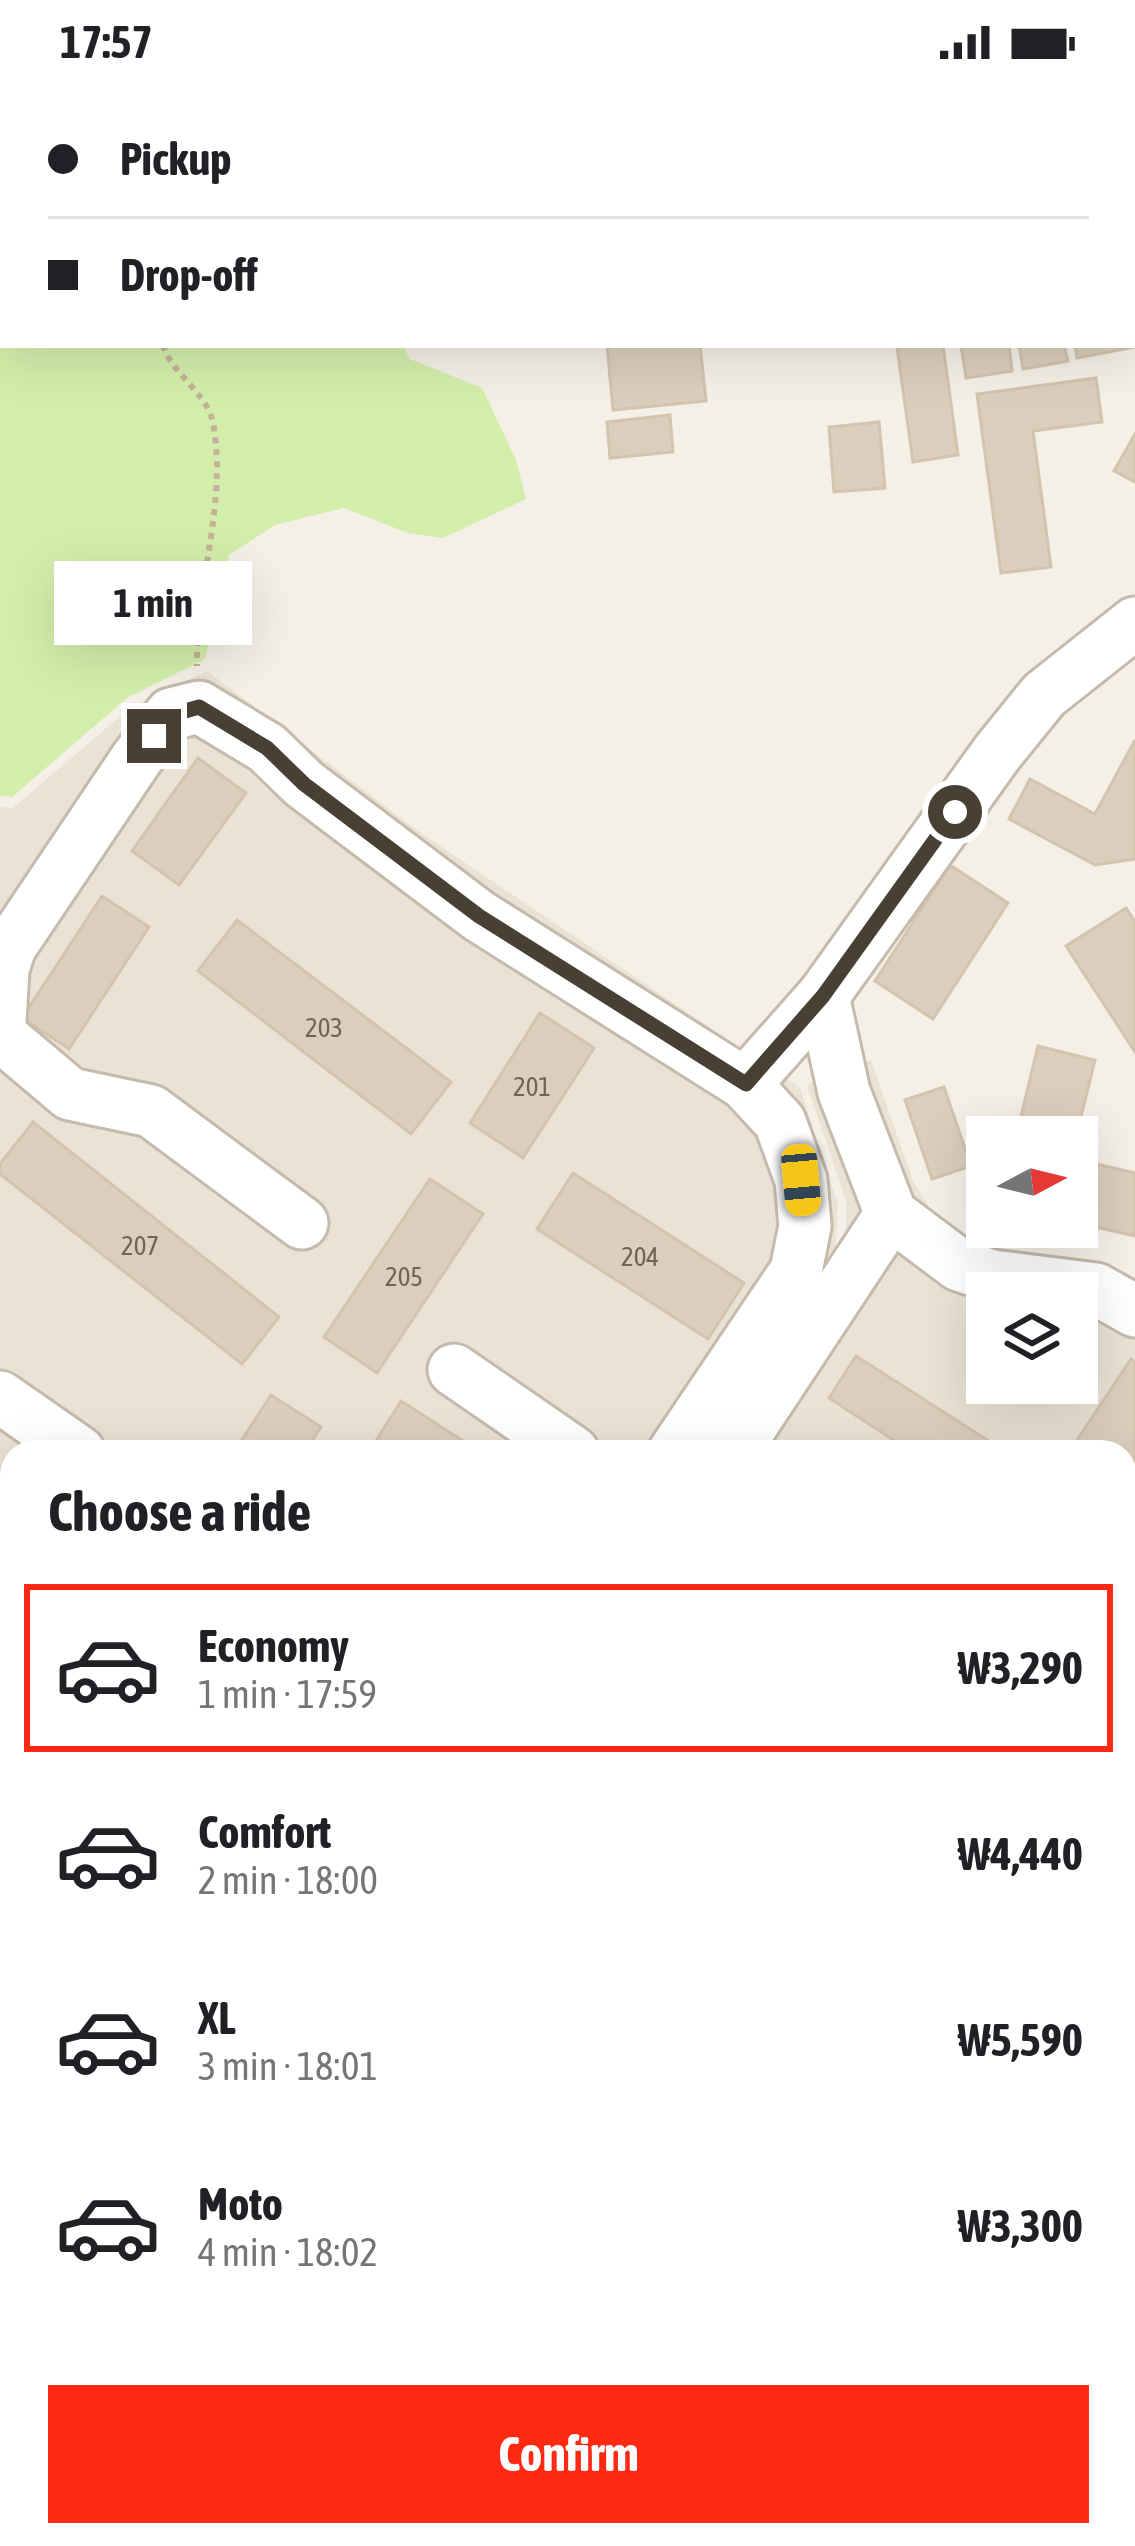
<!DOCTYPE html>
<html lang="en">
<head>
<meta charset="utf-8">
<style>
	:root { --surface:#fff; --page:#f2f2f2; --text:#202124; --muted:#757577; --line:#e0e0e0; --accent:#ff2a14 }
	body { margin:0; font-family:"Asap Condensed",sans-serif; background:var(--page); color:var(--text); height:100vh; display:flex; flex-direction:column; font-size:45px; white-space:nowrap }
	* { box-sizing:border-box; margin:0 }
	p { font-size:39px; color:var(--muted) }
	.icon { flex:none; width:66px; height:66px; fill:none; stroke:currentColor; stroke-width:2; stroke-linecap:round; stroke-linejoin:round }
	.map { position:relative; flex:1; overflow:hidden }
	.drawer { position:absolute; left:0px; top:1356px; width:1137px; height:1107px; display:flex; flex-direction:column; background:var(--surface); border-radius:36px 36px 0 0; box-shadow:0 12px 48px #0002 }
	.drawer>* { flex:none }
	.hud { position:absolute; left:0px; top:0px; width:1137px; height:264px; box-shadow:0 12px 48px #0002; display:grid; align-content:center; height:264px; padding:0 48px; background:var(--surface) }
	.needle { width:78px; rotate:83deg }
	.controls { position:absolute; left:966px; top:1032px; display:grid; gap:24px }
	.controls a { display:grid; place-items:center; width:132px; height:132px; border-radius:0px; background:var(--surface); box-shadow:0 12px 48px #0002; font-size:60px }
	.end { position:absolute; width:54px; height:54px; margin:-27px; border:15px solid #494035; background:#fff; box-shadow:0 0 0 6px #fff }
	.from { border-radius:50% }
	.bubble { position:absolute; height:84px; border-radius:0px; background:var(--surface); box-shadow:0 12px 48px #0002; font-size:39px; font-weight:700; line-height:84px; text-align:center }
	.car { position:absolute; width:36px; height:72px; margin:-36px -18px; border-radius:15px; box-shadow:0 0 9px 3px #0007; background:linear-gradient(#f5c518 24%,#345 0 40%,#f5c518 0 76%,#345 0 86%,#f5c518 0) }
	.hud b { display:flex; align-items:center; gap:42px; height:114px; font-size:45px }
	.hud b+b { border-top:3px solid var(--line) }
	.hud i { width:30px; height:30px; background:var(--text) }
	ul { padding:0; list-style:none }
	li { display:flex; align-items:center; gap:36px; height:168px; margin:0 24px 18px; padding:0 24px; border:6px solid transparent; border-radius:0px }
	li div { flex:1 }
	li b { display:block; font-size:45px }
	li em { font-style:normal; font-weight:700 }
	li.selected { border-color:var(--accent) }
	li>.icon { width:108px; height:108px; stroke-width:1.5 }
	h2 { padding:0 48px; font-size:54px; line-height:144px }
	.button { display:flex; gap:24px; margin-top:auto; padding:24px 48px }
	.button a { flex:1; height:138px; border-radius:0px; background:var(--accent); color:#fff; font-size:48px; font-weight:700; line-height:138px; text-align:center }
	.status { display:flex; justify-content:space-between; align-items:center; height:84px; padding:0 60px; background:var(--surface); direction:ltr }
	.status svg { height:33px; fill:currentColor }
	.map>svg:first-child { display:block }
	.residential { fill:#eae2d4; fill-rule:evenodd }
	.green { fill:#d3eeab }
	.building { fill:#dbcebd; stroke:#d4c3ad; stroke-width:3 }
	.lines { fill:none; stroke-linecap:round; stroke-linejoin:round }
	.minor-casing { stroke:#c5baab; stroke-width:57 }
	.path { stroke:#c5b397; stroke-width:6; stroke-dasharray:6 6; stroke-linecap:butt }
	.minor { stroke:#fff; stroke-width:51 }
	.route { stroke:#494035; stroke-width:15 }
	.labels { text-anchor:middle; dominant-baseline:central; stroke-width:10; stroke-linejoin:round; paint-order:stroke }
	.number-label { font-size:27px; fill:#6e6457 }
</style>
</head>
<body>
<div class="status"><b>17:57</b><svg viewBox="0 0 49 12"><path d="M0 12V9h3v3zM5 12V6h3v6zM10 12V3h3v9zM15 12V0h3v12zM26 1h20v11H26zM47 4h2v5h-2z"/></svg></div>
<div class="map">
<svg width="1135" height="2462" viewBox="0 0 1135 2462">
	<rect width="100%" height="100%" fill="#f5f0e7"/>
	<g class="residential">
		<path d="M207 587 421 749 800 1004 838 1121 835 1173 703 1368H12V1575L0 1567V723L13 724 131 623Z"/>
		<path d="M871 976 913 1097 940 1140 969 1161 1052 1175 1135 1204V2079L1125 2086V1368H713L844 1175 847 1120 807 1001ZM987 1209H1077V1299H987Z"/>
		<path d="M1135 2097V2462H1031L1028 2451H1125V2103Z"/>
	</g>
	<g class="green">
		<path d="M0 0 151 3H3V261H403L410 275 482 304 516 376 526 415 443 454 408 449 344 424 275 441 229 471 205 575 127 614 12 713 0 712Z"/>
		<path d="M0 1578 12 1586V1942L0 1930Z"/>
		<path d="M0 1948 12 1960V2451H713L722 2462H0Z"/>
		<path d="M731 2451H1016L1020 2462H740Z"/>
	</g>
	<g class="building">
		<path d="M1135 193V263L1077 274 1075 261H1134Z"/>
		<path d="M607 261H700L706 317 613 326Z"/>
		<path d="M943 261 958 371 913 378 897 263Z"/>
		<path d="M961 261H1009L1012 287 966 294Z"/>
		<path d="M1019 261H1064L1068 277 1023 285Z"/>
		<path d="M1096 294 1102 338 1033 347 1051 483 1001 489 977 310Z"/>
		<path d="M670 331 673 368 610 374 607 338Z"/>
		<path d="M879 338 885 404 834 408 829 343Z"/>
		<path d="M1135 350V398L1114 387Z"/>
		<path d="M1135 656V775L1095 781 1009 735 1030 695 1095 730Z"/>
		<path d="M198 674 246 709 179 801 132 767Z"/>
		<path d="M950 781 1008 819 933 935 875 897Z"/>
		<path d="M102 812 149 843 69 965 22 934Z"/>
		<path d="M1126 824 1135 838V968L1066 862Z"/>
		<path d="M237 836 451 998 411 1050 198 887Z"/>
		<path d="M540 929 594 964 523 1074 470 1039Z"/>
		<path d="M1038 962 1095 976 1076 1053H1016Z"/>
		<path d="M944 1003 971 1082 932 1095 905 1016Z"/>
		<path d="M33 1038 279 1233 242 1280 0 1090V1080Z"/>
		<path d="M1092 1079 1135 1089V1152L1078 1139Z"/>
		<path d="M573 1089 744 1199 708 1255 537 1145Z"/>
		<path d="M430 1095 483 1130 377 1289 324 1253Z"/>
		<path d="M856 1272 1006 1368H912L829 1314Z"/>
		<path d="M1131 1275 1135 1278V1383L1125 1397V1368H1069Z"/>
		<path d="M271 1311 321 1343 305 1368H234Z"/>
		<path d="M401 1317 480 1368H369Z"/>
		<path d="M0 1404 12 1412V1492L0 1483Z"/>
		<path d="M1125 1507 1135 1514V1583L1125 1576Z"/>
		<path d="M1125 1895 1135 1902V1964L1125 1958Z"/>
		<path d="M1125 2198 1135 2200V2414L1131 2433 1125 2432Z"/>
	</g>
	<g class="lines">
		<defs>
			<g id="minor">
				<path d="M221 0 225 3"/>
				<path d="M293 3 295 0"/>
				<path d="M1134 65H1135"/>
				<path d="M823 912 844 1008 891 1130 959 1181 992 1192 1096 1205 1135 1227"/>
				<path d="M0 938 3 885 10 863 137 674 171 630 199 623 267 664 304 700 479 832 745 1000 780 1038 801 1096 805 1142 796 1187 674 1368"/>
				<path d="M0 951 70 1010 151 1027 302 1139"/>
				<path d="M745 1000 823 912 997 669 1044 611 1135 539"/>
				<path d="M454 1286 573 1368"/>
				<path d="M0 1313 79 1368"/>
				<path d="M734 1368 891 1130"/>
				<path d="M1125 1799 1135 1806"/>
				<path d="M1125 2051 1135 2044"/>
			</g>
		</defs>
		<use href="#minor" class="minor-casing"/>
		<g class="path">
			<path d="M0 3 3 4"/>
			<path d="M163 261C171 289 208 310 213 339 228 419 195 502 197 582"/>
		</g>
		<use href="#minor" class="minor"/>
	</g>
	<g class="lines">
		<path class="route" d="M154 652 171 631 199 623 267 664 304 700 479 832 746 1000 823 912 955 728"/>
	</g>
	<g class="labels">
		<g class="number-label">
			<text x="324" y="943">203</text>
			<text x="532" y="1002">201</text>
			<text x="140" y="1161">207</text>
			<text x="640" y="1172">204</text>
			<text x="404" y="1192">205</text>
		</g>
	</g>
</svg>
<div class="controls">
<a><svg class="needle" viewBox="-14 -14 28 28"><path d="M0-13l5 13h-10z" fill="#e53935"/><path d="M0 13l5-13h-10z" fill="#757577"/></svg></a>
<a><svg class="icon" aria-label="layers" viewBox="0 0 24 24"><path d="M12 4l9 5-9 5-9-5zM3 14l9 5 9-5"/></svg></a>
</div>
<i class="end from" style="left:955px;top:728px"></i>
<i class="end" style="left:154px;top:652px"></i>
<div class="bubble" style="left:54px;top:477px;width:198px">1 min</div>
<i class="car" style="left:801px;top:1096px;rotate:175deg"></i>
<div class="hud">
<b><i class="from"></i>Pickup</b>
<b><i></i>Drop-off</b>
</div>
<section class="drawer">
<h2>Choose a ride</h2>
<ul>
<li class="selected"><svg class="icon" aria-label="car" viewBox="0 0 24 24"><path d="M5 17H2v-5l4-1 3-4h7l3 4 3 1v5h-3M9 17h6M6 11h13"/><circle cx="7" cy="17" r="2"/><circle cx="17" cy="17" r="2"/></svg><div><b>Economy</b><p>1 min · 17:59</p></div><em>₩3,290</em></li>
<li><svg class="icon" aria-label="car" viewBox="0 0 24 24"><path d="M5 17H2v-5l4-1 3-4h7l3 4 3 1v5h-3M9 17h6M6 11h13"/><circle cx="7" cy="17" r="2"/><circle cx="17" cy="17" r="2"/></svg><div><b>Comfort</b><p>2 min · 18:00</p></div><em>₩4,440</em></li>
<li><svg class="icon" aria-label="car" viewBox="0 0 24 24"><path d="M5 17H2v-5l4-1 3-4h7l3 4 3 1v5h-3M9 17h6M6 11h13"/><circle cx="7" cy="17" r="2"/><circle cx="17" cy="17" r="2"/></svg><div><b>XL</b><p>3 min · 18:01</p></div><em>₩5,590</em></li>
<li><svg class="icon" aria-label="car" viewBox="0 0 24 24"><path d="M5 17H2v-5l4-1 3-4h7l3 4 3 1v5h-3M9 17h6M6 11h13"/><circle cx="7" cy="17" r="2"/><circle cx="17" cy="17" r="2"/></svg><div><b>Moto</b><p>4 min · 18:02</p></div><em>₩3,300</em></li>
</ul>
<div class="button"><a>Confirm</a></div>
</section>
</div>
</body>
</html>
